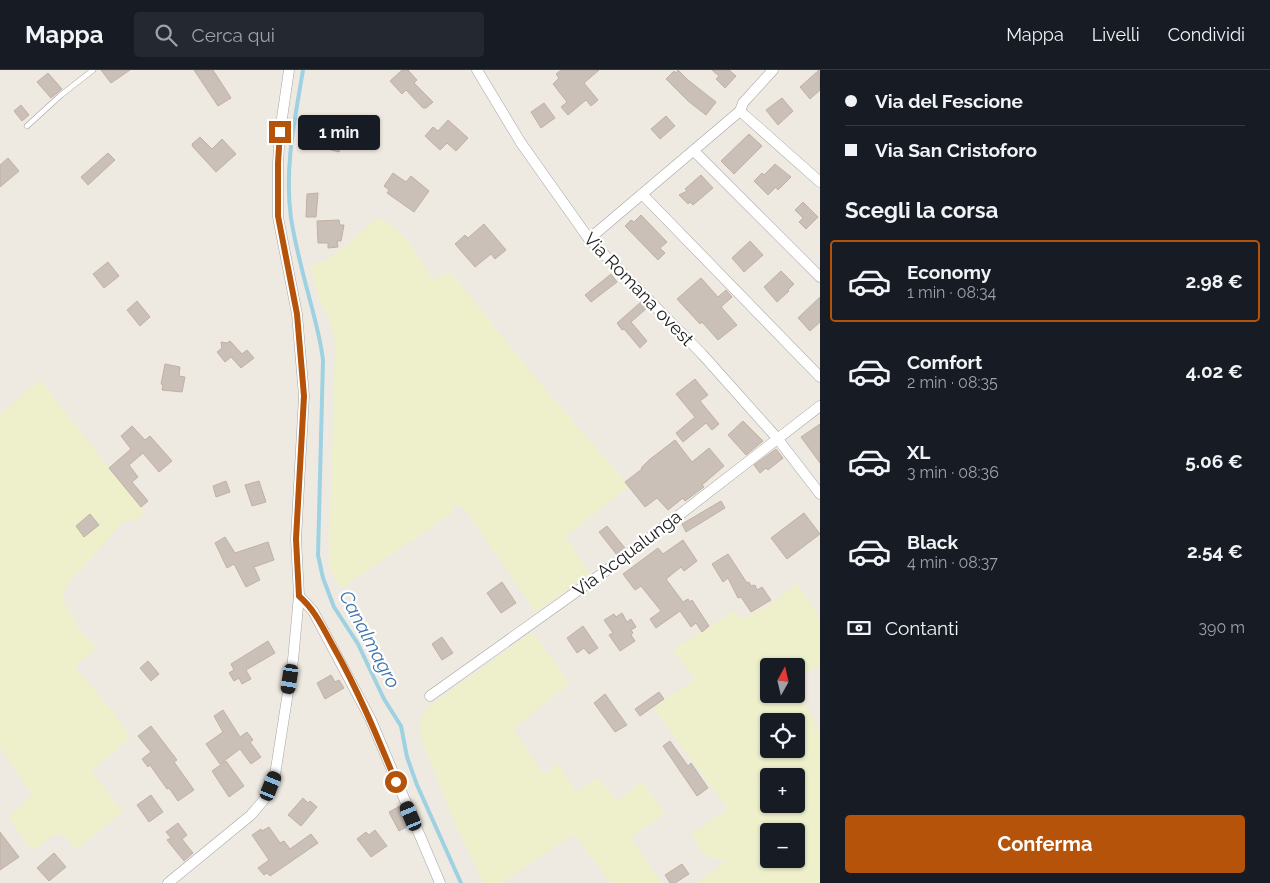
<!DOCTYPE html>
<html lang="it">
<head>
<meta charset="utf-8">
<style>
	:root { --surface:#171b24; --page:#242831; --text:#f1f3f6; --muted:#9ea1a6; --line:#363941; --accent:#b45309 }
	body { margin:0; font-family:Raleway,sans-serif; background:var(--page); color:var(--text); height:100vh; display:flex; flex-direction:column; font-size:19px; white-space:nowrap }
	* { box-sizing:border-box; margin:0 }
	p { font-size:16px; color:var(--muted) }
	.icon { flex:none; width:28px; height:28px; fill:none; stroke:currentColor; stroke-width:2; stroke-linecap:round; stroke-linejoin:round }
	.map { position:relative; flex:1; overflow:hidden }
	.drawer { display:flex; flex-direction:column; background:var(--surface); width:450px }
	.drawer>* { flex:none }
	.top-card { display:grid; align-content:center; height:110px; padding:0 25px; background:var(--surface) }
	.needle { width:32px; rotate:8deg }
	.controls { position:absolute; left:760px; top:588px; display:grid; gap:10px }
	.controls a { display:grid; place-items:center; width:45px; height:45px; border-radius:5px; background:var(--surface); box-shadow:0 1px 4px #0004; font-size:25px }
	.end { position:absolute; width:22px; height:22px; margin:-11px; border:6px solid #b45309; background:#fff; box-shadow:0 0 0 2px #fff }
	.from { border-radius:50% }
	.bubble { position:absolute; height:35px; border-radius:5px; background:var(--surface); box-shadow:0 1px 4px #0004; font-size:16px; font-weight:700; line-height:35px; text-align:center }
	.car { position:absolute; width:15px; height:30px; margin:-15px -8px; border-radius:6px; box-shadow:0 0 4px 1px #0007; background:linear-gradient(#222 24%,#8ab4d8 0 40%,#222 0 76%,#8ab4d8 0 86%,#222 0) }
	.top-card b { display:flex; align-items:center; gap:18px; height:48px; font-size:19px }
	.top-card b+b { border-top:1px solid var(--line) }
	.top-card i { width:12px; height:12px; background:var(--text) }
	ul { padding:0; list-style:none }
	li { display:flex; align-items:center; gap:15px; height:82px; margin:0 10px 8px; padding:0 15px; border:2px solid transparent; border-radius:5px }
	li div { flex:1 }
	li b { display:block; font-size:19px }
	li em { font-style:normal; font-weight:700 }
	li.selected { border-color:var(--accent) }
	li>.icon { width:45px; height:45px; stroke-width:1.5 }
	h2 { padding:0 25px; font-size:22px; line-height:60px }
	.pay { display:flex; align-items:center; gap:12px; height:55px; padding:0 25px; font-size:19px }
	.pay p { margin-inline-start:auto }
	.action { display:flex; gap:10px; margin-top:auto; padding:10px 25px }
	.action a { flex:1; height:58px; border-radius:5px; background:var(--accent); color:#fff; font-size:20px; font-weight:700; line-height:58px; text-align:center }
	header { display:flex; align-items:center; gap:30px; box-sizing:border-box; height:70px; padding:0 25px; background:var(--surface); border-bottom:1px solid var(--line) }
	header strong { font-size:24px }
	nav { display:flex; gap:28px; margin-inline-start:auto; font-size:18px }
	.search { width:350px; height:45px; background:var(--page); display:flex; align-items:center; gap:12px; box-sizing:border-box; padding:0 18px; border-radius:5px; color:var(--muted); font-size:19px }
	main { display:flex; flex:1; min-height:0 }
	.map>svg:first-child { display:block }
	.farmland { fill:#edf0cb; fill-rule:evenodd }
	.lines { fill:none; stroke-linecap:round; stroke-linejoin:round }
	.stream { stroke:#9ed1e1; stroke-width:4 }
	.building { fill:#cbc0b7; stroke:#c2b0a3 }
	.lane-casing { stroke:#a4a4a4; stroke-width:6 }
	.street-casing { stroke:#a4a4a4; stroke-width:11 }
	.lane { stroke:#fff; stroke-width:5 }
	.street { stroke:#fff; stroke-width:10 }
	.route { stroke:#b45309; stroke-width:6 }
	.labels { text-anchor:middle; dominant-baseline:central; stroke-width:4.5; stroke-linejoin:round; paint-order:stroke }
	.street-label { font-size:18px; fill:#1d1d1d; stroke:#fff }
	.water-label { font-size:19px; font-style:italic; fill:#4075ac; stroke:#fff }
</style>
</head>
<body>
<header>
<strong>Mappa</strong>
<div class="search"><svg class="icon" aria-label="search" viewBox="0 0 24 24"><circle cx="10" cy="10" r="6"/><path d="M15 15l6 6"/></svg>Cerca qui</div>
<nav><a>Mappa</a><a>Livelli</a><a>Condividi</a></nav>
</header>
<main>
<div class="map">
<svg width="820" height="813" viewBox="0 0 820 813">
	<rect width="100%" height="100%" fill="#efeae1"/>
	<g class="farmland">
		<path d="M375 149H382L396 159 408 170 433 210 441 205 448 204H452L535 307 629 416 565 467 590 503 536 542 463 437 455 435 451 443 433 456 341 518 329 498 335 272 330 252 319 228 310 196 328 189 345 176Z"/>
		<path d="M40 310 144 442 137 450 131 449 121 455 71 510 65 519 62 530 75 549 79 560 97 578 75 596 115 645 130 668 91 701 118 736 124 740 76 780 66 767 58 764 53 765 36 779 31 778 26 773 9 747 32 725 0 677V344Z"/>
		<path d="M797 513 820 549V596L796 608V596H769V624H796V618L820 661V813H697L727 791 709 787 701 780 691 764 728 739 653 637 695 610 673 580 734 541 742 550 769 535ZM769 651H796V679H769ZM769 706H796V734H769ZM769 761H796V789H769Z"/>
		<path d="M532 562 570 613 513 659 544 704 558 694 576 722 598 708 617 731 642 712 665 743 631 768 662 813H611L574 764 501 813H484L456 756 422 670 420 651 425 641 434 633Z"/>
	</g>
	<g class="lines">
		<path class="stream" d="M303 0C295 49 284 98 291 148 296 180 305 211 313 242 317 258 321 273 323 290L318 485 323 508 334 537 358 574 384 629 401 656 407 687 417 715 461 813"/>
	</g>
	<g class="building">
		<path d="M101 0H130L111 13Z"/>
		<path d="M194 0H213L231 28 218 36Z"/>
		<path d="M402 0H408L417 10 414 13 433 32 426 38H423L406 20 402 24 390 11Z"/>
		<path d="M561 0H599L584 13 598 30 591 36 586 30 568 45 561 37 567 32 553 14 559 8 556 4Z"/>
		<path d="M678 0 688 10 716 32 706 45 688 31 666 9 674 1 676 3Z"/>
		<path d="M712 0H729L736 6 725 18 716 9 719 6Z"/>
		<path d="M819 0 820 20 810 29 800 17Z"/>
		<path d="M48 3 62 19 51 28 37 12Z"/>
		<path d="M782 28 793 41 778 55 766 40Z"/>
		<path d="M544 33 555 48 541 58 531 42Z"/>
		<path d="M21 35 29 45 22 51 14 41Z"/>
		<path d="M666 46 675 56 660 69 651 59Z"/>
		<path d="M448 50 468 68 456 81 447 73 440 80 425 66 433 57 438 61Z"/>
		<path d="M336 60 345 63 339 82 331 80Z"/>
		<path d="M749 64 762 76 734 104 721 91Z"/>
		<path d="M200 67 212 79 222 69 236 84 216 102 193 77 192 74Z"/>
		<path d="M108 83 115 90 88 115 81 107Z"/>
		<path d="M8 88 19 101 0 117V95Z"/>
		<path d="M775 94 791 107 778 120 776 117 768 125 754 111 762 103 764 105Z"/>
		<path d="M393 103 406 112 411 106 429 121 414 142 387 123 389 120 384 116Z"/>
		<path d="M701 105 713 118 693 135 690 132 688 134 679 125 687 121 685 119Z"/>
		<path d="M318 123 316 147H306L307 124Z"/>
		<path d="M803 132 818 147 806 159 799 152 803 148 795 140Z"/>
		<path d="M641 145 667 172 660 178 665 183 658 190 625 156 631 150 634 152Z"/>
		<path d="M339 150 340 155H344L341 171H337L338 177 328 178V173H318L317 151Z"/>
		<path d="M484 154 506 180 495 189 491 184 475 197 455 174 465 165 468 168Z"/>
		<path d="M750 171 763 185 744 202 732 188Z"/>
		<path d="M108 192 119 206 104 218 93 204Z"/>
		<path d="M781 201 794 214 788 220 789 221 777 232 764 217Z"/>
		<path d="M611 204 617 212 591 232 585 225Z"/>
		<path d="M701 208 718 227 726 220 732 227 721 237 737 255 718 270 702 252 700 254 677 229Z"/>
		<path d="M820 227V252L810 261 798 248Z"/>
		<path d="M137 231 150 247 140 256 127 240Z"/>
		<path d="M641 232 647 238 631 252 647 271 640 278 624 259 622 260 617 253Z"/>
		<path d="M230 271 242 284 247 280 254 288 241 298 231 287 225 292 217 282 222 278 221 272 227 273Z"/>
		<path d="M165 294 180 297 179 306 185 307 182 322 162 320 163 315 161 314Z"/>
		<path d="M695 309 708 325 700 331 719 354 712 360 706 353 683 372 676 363 695 347 676 324Z"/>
		<path d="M743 351 763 371 746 385 728 365Z"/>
		<path d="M820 354V393L801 367Z"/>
		<path d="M132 356 145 370 150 366 172 391 159 402 143 383 129 395 138 407 132 412 148 431 141 437 109 398 131 379 121 366Z"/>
		<path d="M675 370 692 392 709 378 724 396 702 415 704 417 685 431 683 428 668 440 657 428 645 437 625 412 642 399 641 398 649 390Z"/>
		<path d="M776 379 783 388 768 400 766 398 760 403 754 395Z"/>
		<path d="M226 411 230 422 216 427 213 416Z"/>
		<path d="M259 411 266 432 252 436 245 415Z"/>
		<path d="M721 431 725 438 686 462 682 454Z"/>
		<path d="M804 443 820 464 787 489 771 468Z"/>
		<path d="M90 444 99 455 84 467 76 456Z"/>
		<path d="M607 456 625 478 617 485 599 462Z"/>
		<path d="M225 467 235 483 268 472 274 490 254 497 260 510 246 517 234 494 227 498 215 473Z"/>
		<path d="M683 470 697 491 684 501 681 497 666 509 683 532 688 529 690 532 692 530 709 556 702 562 696 553 691 557 680 541 656 558 650 549 661 541 641 516 635 520 623 504 658 478 663 484Z"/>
		<path d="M728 484 747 513 749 512 751 516 755 515 757 520 762 517 771 530 751 542 741 527 738 528 728 508 723 512 712 494Z"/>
		<path d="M502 512 516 533 501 543 487 523Z"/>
		<path d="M622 543 627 552 631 549 636 557 631 560 633 563 631 565 635 571 620 581 609 565 613 563 604 550 614 544 616 547Z"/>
		<path d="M583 556 598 578 589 584 584 578 577 583 567 568Z"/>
		<path d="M442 567 453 583 442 590 432 574Z"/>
		<path d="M268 571 275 583 246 600 251 609 242 614 239 608 234 611 229 603 234 600 231 594Z"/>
		<path d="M148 591 159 604 151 611 140 598Z"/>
		<path d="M331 605 335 612 339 610 344 618 325 629 317 613Z"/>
		<path d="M659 622 664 629 640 646 635 639Z"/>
		<path d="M605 624 627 655 615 662 594 633Z"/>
		<path d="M223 640 240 667 247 662 253 670 250 672 261 687 251 694 240 679 220 694 206 674 223 662 214 646Z"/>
		<path d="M151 656 177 690 174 692 194 720 178 731 169 718 167 719 150 695 148 697 142 689 151 682 138 666Z"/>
		<path d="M670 671 688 696 691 693 708 718 697 726 663 676Z"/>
		<path d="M226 691 244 716 229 727 212 701Z"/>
		<path d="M151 725 163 742 149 752 137 735Z"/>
		<path d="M303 728 308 733 310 731 317 737 301 756 288 745Z"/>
		<path d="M400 736 408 756 399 761 389 742Z"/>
		<path d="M178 753 187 765 182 769 193 783 184 791 167 770 171 768 166 762Z"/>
		<path d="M269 757 280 773 284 771 290 779 311 764 318 773 270 806 267 803 264 805 258 798 269 790 252 765 261 759 262 761Z"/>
		<path d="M375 760 387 776 371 787 357 769 366 762 369 765Z"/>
		<path d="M0 762 19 787 0 800Z"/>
		<path d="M54 783 66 797 49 811 37 798Z"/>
		<path d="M682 794 689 804 675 813H670L665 805Z"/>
	</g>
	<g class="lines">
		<defs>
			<path id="lane" d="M27 56 61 25 93 0"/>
			<g id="street">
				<path d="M477 0 521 73 589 169 702 284 777 368 820 424"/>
				<path d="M740 41 820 112"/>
				<path d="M694 81 820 207"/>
				<path d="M642 124 820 307"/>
				<path d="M589 169 740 41 743 33 773 0"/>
				<path d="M299 526 313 541 370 648 440 813"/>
				<path d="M430 626 621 490 820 336"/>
				<path d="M168 813 251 745 267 726 275 705 293 590 299 526 296 469 304 326 297 244 278 147V93L280 62 289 0"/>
			</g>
		</defs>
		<use href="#lane" class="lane-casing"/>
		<use href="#street" class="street-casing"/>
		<use href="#lane" class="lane"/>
		<use href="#street" class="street"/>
	</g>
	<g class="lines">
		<path class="route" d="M280 62 278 93V146L297 244 304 326 296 469 299 526C315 540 323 558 333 576 358 620 377 666 396 712"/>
	</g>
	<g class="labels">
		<g class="street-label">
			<text transform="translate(639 219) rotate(46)">Via Romana ovest</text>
			<text transform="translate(627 483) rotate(-37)">Via Acqualunga</text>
		</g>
		<g class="water-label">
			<text transform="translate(370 569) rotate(62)">Canalmagro</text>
		</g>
	</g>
</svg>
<div class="controls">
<a><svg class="needle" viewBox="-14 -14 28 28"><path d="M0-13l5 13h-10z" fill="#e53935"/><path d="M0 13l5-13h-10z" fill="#9ea1a6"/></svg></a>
<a><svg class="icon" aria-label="locate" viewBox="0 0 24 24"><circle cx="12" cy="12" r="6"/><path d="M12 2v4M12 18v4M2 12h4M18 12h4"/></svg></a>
<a>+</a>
<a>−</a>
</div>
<i class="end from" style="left:396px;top:712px"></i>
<i class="end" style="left:280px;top:62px"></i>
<div class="bubble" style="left:298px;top:45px;width:82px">1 min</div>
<i class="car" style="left:290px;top:609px;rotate:189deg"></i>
<i class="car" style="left:271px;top:716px;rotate:22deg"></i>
<i class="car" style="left:411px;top:746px;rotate:337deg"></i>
</div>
<section class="drawer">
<div class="top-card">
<b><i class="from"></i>Via del Fescione</b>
<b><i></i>Via San Cristoforo</b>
</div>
<h2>Scegli la corsa</h2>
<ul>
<li class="selected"><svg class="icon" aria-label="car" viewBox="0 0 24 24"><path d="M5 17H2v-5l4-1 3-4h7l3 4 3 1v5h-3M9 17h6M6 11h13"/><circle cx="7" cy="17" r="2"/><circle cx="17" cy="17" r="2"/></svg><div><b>Economy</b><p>1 min · 08:34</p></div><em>2.98 €</em></li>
<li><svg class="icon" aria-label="car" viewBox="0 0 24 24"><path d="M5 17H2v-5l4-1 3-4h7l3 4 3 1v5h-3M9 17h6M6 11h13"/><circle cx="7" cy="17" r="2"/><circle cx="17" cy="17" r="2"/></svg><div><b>Comfort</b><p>2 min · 08:35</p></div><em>4.02 €</em></li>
<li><svg class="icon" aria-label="car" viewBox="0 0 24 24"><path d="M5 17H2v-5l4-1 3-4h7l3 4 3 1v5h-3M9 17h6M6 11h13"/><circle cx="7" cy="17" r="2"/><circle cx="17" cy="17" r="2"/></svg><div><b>XL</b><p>3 min · 08:36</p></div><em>5.06 €</em></li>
<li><svg class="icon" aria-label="car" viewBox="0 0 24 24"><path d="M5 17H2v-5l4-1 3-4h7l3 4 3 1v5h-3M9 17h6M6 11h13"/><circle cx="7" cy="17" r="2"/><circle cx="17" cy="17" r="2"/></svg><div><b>Black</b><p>4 min · 08:37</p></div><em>2.54 €</em></li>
</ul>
<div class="pay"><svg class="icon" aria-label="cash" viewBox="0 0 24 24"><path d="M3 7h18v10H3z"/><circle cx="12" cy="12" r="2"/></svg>Contanti<p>390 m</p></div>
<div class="action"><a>Conferma</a></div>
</section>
</main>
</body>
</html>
